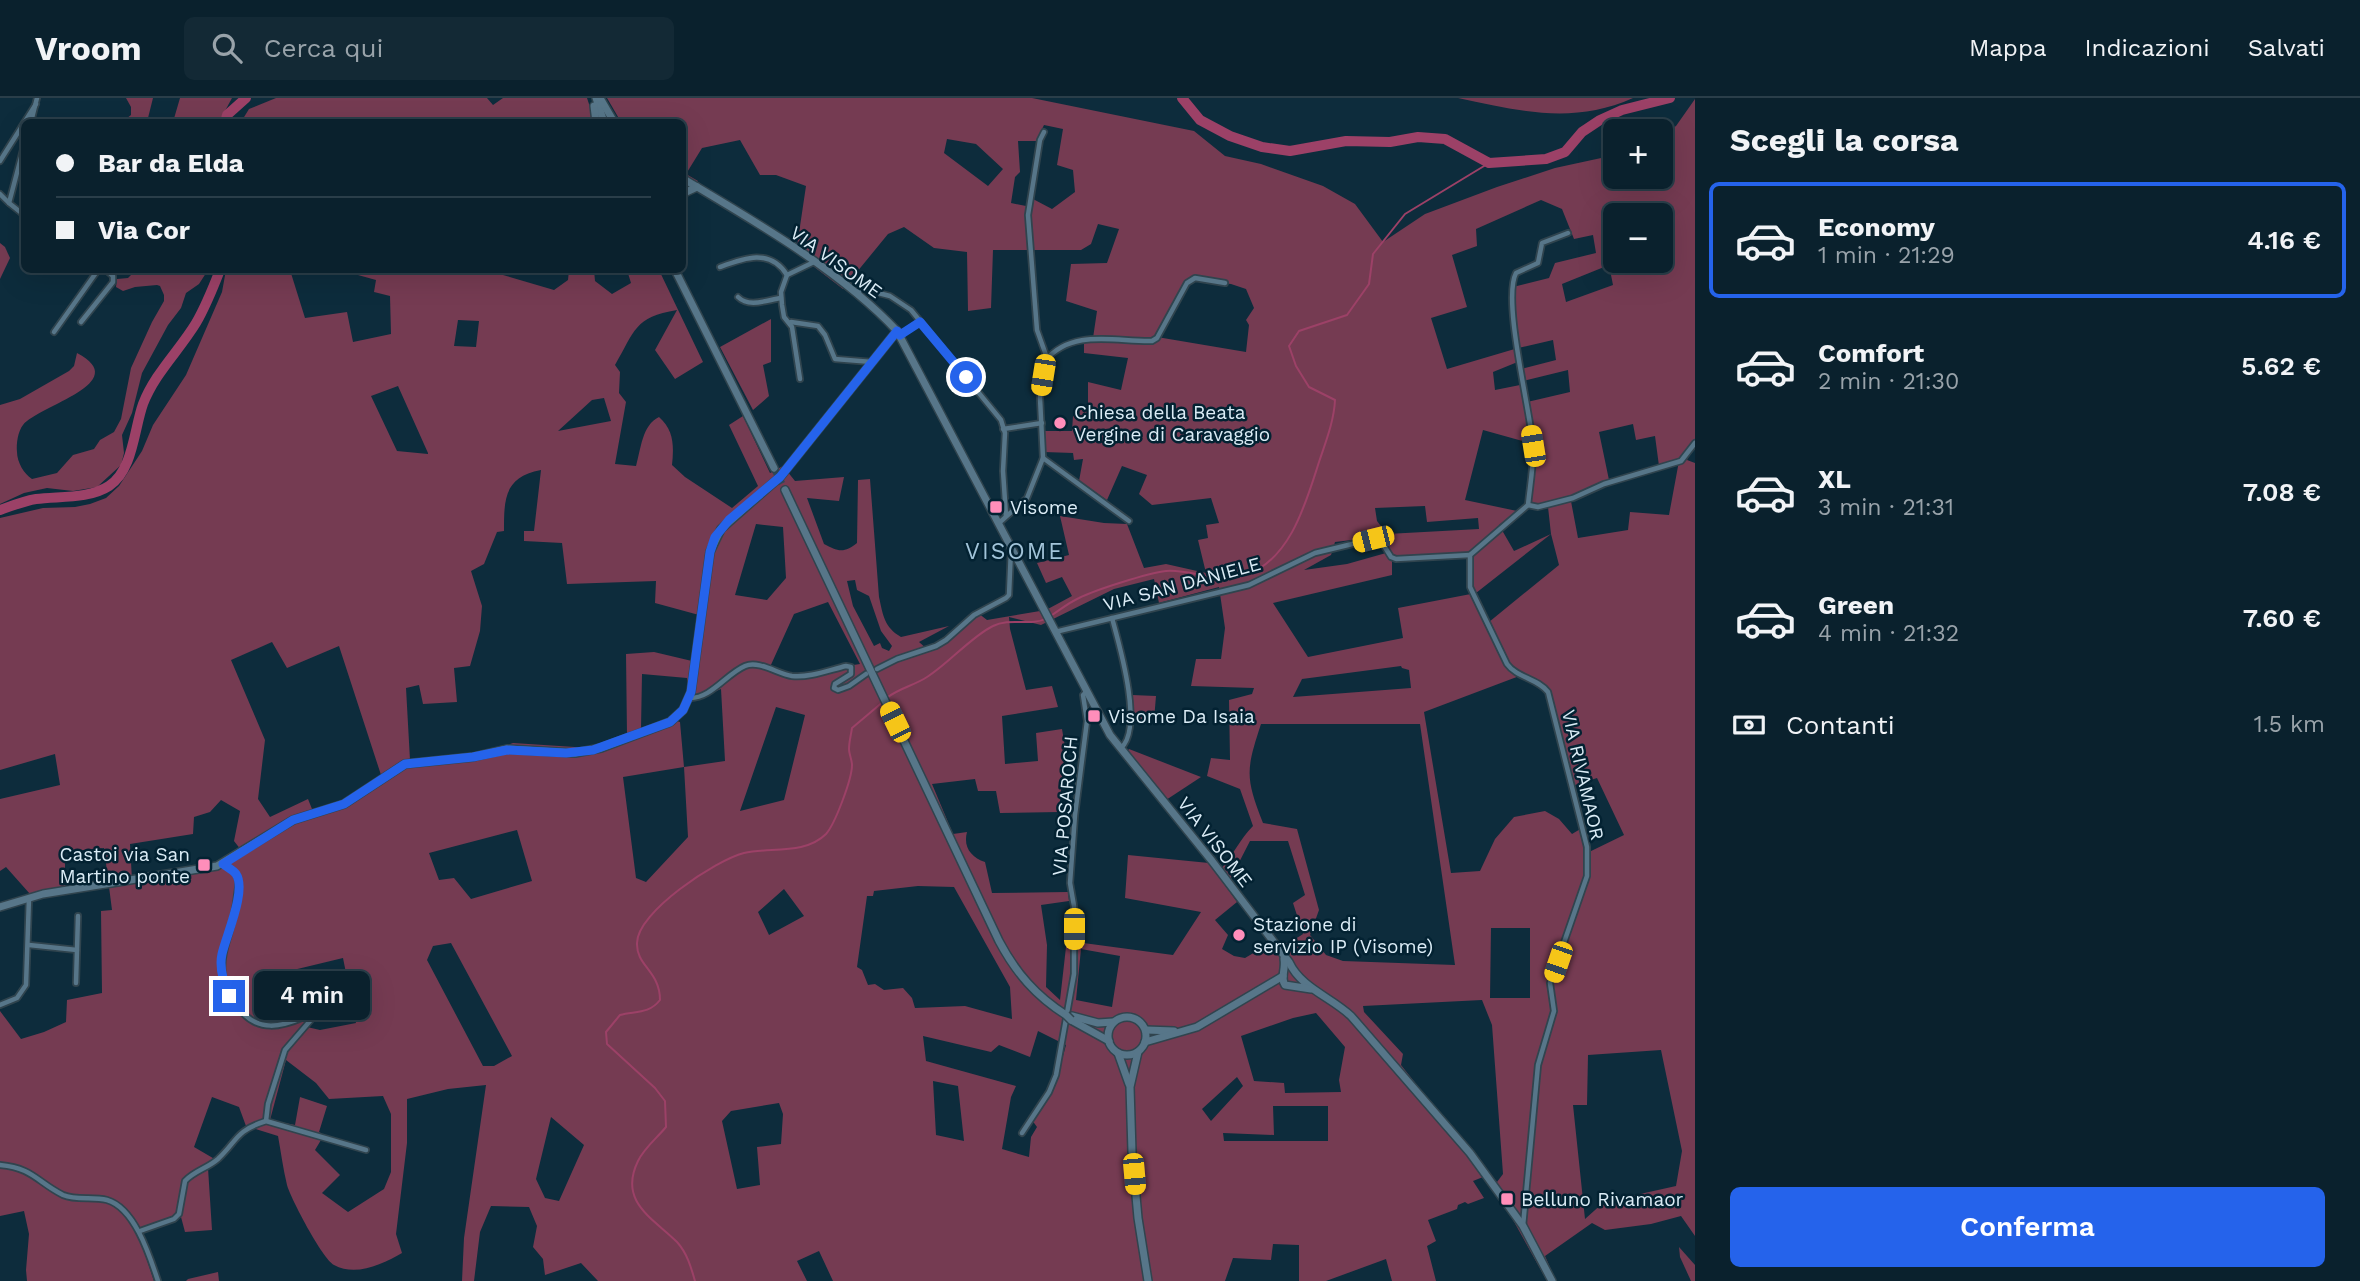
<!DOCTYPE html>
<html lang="it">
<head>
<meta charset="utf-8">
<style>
	:root { --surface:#0a212d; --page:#132935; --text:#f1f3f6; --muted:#99a3aa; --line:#2a3e49; --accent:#2563eb }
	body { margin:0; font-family:"Work Sans",sans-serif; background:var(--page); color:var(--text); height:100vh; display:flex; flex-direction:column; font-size:26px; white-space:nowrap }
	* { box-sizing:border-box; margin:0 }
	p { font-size:23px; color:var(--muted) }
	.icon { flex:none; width:38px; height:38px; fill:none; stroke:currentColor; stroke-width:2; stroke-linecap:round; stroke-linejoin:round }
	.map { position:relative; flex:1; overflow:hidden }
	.drawer { display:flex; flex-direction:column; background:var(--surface); width:665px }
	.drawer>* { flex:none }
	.banner { position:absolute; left:21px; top:21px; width:665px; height:154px; border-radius:10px; box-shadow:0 7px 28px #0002,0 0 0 2px var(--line); display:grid; align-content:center; height:154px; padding:0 35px; background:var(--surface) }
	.buttons { position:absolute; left:1603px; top:21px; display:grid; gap:14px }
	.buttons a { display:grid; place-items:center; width:70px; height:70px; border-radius:10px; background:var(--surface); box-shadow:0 7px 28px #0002,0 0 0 2px var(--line); font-size:35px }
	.end { position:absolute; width:32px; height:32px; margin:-16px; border:9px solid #2563eb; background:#fff; box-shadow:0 0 0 4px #fff }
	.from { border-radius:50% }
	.bubble { position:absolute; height:49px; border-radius:10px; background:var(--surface); box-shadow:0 7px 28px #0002,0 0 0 2px var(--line); font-size:23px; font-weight:600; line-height:49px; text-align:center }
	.car { position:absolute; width:21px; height:42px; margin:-21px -10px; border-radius:9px; box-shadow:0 0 5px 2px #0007; background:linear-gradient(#f5c518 24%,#345 0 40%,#f5c518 0 76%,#345 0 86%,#f5c518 0) }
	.banner b { display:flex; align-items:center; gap:24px; height:66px; font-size:26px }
	.banner b+b { border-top:2px solid var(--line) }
	.banner i { width:18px; height:18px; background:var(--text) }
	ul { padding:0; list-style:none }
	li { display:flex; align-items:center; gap:21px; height:116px; margin:0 14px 10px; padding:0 21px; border:4px solid transparent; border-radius:10px }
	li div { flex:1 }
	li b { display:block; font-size:26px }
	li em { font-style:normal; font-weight:600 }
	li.selected { border-color:var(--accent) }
	li>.icon { width:63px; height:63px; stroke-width:1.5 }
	h2 { padding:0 35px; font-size:32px; line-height:84px }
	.pay { display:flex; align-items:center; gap:18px; height:77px; padding:0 35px; font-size:26px }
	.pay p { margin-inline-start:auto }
	.cta { display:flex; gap:14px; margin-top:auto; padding:14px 35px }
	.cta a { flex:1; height:80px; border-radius:10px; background:var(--accent); color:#fff; font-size:28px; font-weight:600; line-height:80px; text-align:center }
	header { display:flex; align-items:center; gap:42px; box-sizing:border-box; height:98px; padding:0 35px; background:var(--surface); border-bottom:2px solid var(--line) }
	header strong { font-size:33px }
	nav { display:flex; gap:38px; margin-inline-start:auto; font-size:24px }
	.search { width:490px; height:63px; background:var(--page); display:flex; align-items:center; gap:18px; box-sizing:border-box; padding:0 24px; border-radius:10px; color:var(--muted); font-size:26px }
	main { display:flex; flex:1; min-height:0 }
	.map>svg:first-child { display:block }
	.green { fill:#753b52; fill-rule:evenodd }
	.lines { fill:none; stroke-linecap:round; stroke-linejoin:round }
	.stream { stroke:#9c4167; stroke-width:2 }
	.river { stroke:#9c4167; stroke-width:10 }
	.secondary-tunnel { stroke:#2c4958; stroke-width:7; stroke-dasharray:7 3.5; stroke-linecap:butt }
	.street-casing { stroke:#30444e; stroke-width:8 }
	.secondary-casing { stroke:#30444e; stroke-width:10 }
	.street { stroke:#577689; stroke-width:4.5 }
	.secondary { stroke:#577689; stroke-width:7 }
	.secondary-bridge-casing { stroke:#30444e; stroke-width:10; stroke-linecap:butt }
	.secondary-bridge { stroke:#577689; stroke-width:7 }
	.route { stroke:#2563eb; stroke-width:9 }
	.poi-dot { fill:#ff8eba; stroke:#032232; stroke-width:2.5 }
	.labels { text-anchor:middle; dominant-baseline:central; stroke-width:5; stroke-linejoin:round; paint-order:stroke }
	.street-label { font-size:19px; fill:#dbecf6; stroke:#032232 }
	.poi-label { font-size:19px; fill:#dbecf6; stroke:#032232; text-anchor:start }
	.quarter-label { font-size:23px; letter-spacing:2px; fill:#a2c4d9; stroke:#032232 }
</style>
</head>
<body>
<header>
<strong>Vroom</strong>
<div class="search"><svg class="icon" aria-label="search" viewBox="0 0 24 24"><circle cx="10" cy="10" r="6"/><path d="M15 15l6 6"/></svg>Cerca qui</div>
<nav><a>Mappa</a><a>Indicazioni</a><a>Salvati</a></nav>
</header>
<main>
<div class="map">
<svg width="1695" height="1183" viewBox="0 0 1695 1183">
	<rect width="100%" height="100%" fill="#0d2c3c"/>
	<g class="green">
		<path d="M126 0H153L147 24H122L131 17V9Z"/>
		<path d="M180 0H232L219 24H173Z"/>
		<path d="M276 0H487L493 7 503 0H587L595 24H241L249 11Z"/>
		<path d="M607 0H1032L1194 33 1225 58 1261 66 1323 88 1355 106 1383 144 1425 116 1497 89 1555 70 1615 57V79H1661V37L1676 28 1695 1V343L1687 362 1695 365V1138L1681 1118 1651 1126 1605 1132 1592 1125 1545 1158 1556 1183H1547L1488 1077 1473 1083 1484 1100 1468 1106 1465 1104 1458 1107 1457 1111 1428 1122 1436 1143 1427 1148 1436 1183H1392L1386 1161 1326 1183H1299V1147L1273 1146 1271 1162 1233 1160 1225 1183H833L819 1153 797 1163 807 1183H598L581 1165 545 1177 543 1161 533 1149 537 1128 529 1109 491 1108 480 1134 474 1183H462L464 1140 486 987 448 991 407 1001V1045L396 1136 402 1155C383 1166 356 1179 334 1167 322 1160 291 1101 287 1087 283 1071 281 1054 278 1038L246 1028 239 1009 212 999 194 1049 218 1063 208 1070 212 1132 185 1134 181 1119 138 1135 154 1183H27L26 1172 29 1136 24 1113 0 1118V913L21 941 44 934 66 924 67 902 102 895 101 813 112 812 104 750 65 754V791L30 796 6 769 0 773V701L60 687 55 656 0 672V420L43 410 75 409 90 406 106 400 119 388 142 353 153 327 186 277 222 194 226 172H290L305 220 347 214 353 244 391 236 390 198 374 194 376 182 340 172H496V175L554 192 568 182 569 172H594L595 183 612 196 631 185 627 172H659L703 264 675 281 655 252 677 212C634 219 635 233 615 267L620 274 619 295 626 304 615 366 636 368C641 351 642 327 659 319 674 332 674 348 672 367L685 379 732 410 758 388 729 327 743 318 770 375 783 368 795 383 844 379 839 403 807 400 824 446C837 453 844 456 857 445L858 382 870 381 879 499C883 517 884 529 901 539L949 528 919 544 927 551 936 548 978 515 987 522 1046 512 1072 498 1062 479 1046 485 1037 465 1069 457 1060 418 1104 425 1127 426 1144 470 1166 466 1206 475 1198 442 1208 440 1206 427 1219 425 1211 400 1152 407 1139 396 1147 377 1122 368 1107 402 1079 383 1083 361 1074 362 1073 355 1044 354 1043 333H1072L1073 318H1079L1080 308 1088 307V284L1121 292 1128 260 1084 255V240H1093L1097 213 1066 203 1071 166 1107 165 1119 131 1098 126 1091 146 1081 152H993L991 210 968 213 967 154 934 150 904 129 888 136 843 191 796 155 806 88 776 77H760L740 42 702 50 686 76 698 83 694 89 683 93 682 24H621ZM1044 27 1063 31 1057 67 1073 72 1075 94 1052 111 1033 101 1031 109 1011 105 1015 79 1020 74 1018 43H1036ZM947 41 976 46 1003 71 988 88 944 55ZM1541 102 1562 111 1574 141 1593 137 1596 155 1555 165 1549 180 1513 189 1518 250 1447 271 1431 220 1467 209 1452 157 1477 148 1476 131ZM1615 117H1661V163H1615ZM1609 167 1613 187 1566 204 1562 186ZM1191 182 1231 186 1246 191 1254 210 1246 222 1249 227 1246 254 1157 239ZM458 222 479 223 476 249 454 248ZM1553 242 1556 262 1521 271 1523 283 1568 272 1570 294 1523 305 1520 287 1495 292 1493 274 1520 263 1518 250ZM398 288 428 355V356L397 353 371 298ZM604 300 611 323 558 333 592 302ZM1633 326 1636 342 1655 338 1659 368 1679 363 1669 417 1630 414 1628 432 1578 440 1570 398 1609 382 1599 334ZM1483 332 1530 345 1531 405 1548 409 1551 436 1514 453 1499 427 1517 413 1465 402ZM541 372 534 433H524V443L562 445 567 486 656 483 655 505 699 517 692 563 654 554 626 556 627 638 590 650 513 645 491 653 410 662 406 590 419 587 423 606 457 604 454 570 470 568 480 533 482 508 471 473 484 466 497 434 504 433C504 401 504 379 541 372ZM1425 408 1427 424 1478 420 1479 431 1387 436 1377 423 1375 410ZM756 426 783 429 786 480 767 502 735 497ZM1551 436 1559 467 1489 524 1476 495ZM1360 441H1380L1386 455 1347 466 1304 472 1331 457 1335 444ZM1469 457 1468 484 1476 495 1398 510 1403 540 1308 559 1273 505 1392 477V462ZM1154 481 1159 505 1219 489 1225 530 1221 561H1196L1191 588 1254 590 1252 596 1229 602 1230 662 1211 660 1207 678 1240 691 1253 728C1240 741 1233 757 1221 771L1233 787 1231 780 1250 743H1288L1305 797 1293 805 1303 836C1292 843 1281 851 1267 847L1245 860 1234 858 1222 851 1228 837 1215 822 1237 804 1209 765 1128 757 1125 800 1201 814 1173 857 1076 844V849H1066L1060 902 1046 889 1047 847 1041 807 1069 803 1068 794 992 795 985 764C971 759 963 749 967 734L953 736 932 686 975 681 978 693H996L1000 715 1059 714 1065 649 1062 631 1036 635 1038 663 1005 666 1002 618 1058 609 1052 588 1026 592 1010 531 1009 519 1041 527 1114 491ZM855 482 857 492 869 498 881 533 892 548 889 553 882 550 880 545 874 548 853 508 847 483ZM828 504 860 566 794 576 770 569 794 516ZM272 544 287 570 339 548 381 677C359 694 340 707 312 711L308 701 270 719 258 701 265 642 231 562ZM1401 568 1402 570 1409 572 1411 590 1293 599 1302 581ZM642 576 687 580 691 604 721 591 725 663 684 669 680 624 670 621 641 631ZM1522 577 1548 594 1572 688 1597 680 1624 737 1587 755 1582 730 1572 736 1559 721 1545 713 1514 719 1495 741 1480 773 1451 775 1424 614ZM776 609 805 617 784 702 740 713ZM1261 626H1420L1455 867 1343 863 1326 857 1310 837 1319 812 1297 731 1263 725C1245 679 1246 672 1261 626ZM684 669 688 739 646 784 636 780 623 679ZM221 702 240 713 234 743 241 752 233 763 218 769 132 782 130 746 193 736 194 719 210 714ZM517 732 532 783 471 801 454 780 439 782 429 755ZM918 788 954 789 1010 889 1012 921 965 908 915 910 912 900 903 890 884 892 875 886 868 887 862 872 857 869 867 798H873L874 793ZM784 791 804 818 769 837 758 814ZM1491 830H1530V900H1490ZM451 845 512 958 494 968H483L427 862 433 848ZM1081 851 1120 858 1112 909 1076 902ZM343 860 356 925 320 932 307 929 308 921 304 919 292 924 285 874ZM1482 902 1492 927 1503 1076 1497 1084 1488 1077 1401 967 1403 956 1364 914 1363 908ZM1316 915 1345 949 1339 982 1341 994 1285 995 1284 985 1254 983 1241 938 1293 920ZM1038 933 1066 947C1057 980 1053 992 1029 1018L1037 1029 1031 1039 1029 1059 1002 1051 1011 999 1016 988 926 963 923 938 991 954 999 947 1030 959ZM1661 952 1682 1053 1676 1088 1604 1104 1585 1121 1573 1007H1587L1588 957ZM286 962 316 985 329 1001 383 998 391 1016V1074L384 1091 348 1114 322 1095 340 1077 315 1052 324 1037 319 1034 327 1008 300 999 295 1027 270 1022ZM1237 979 1243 988 1211 1023 1202 1011ZM933 983 958 988 964 1043 936 1037ZM779 1005 783 1016 781 1046 757 1049 760 1087 737 1091 722 1023 731 1013ZM1273 1008H1328V1043H1224L1223 1035 1274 1037ZM551 1019 584 1047 559 1103 545 1100 536 1081Z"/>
		<path d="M1458 0H1633C1573 27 1519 13 1458 0Z"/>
		<path d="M0 145 5 149 10 160 0 181Z"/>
		<path d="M136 172H208L199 186 186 195 181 210 168 227 142 275 132 315 122 337 124 355 121 367 97 389 73 393 47 390 24 395 0 406V307L20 301 69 273 74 268 77 255C134 285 39 307 23 327 18 333 16 346 17 354 17 364 24 376 32 381L57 375 73 357 94 351 100 342 114 334 121 321 131 270 152 224 164 203V197L160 188 157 187 135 189 123 193 116 189 117 181 128 180Z"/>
		<path d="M771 221V264L763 267 769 298 753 312 720 249Z"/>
		<path d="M1132 597 1156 598 1154 622H1133Z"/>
		<path d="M1129 651 1201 679 1166 702 1127 654Z"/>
		<path d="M1679 1149 1695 1167V1183H1691L1680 1159Z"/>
		<path d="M218 1174 219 1183H186L188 1181Z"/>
	</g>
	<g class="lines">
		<g class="stream">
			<path d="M1052 517C1061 511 1070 504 1079 500 1095 492 1148 475 1166 473 1193 471 1218 487 1246 477 1291 461 1306 404 1319 364 1326 343 1334 323 1335 302L1309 289 1296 268 1289 248 1299 233 1347 217 1369 186 1373 156 1405 116 1489 65"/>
			<path d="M888 599C900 590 915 587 927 579 948 566 972 538 993 528 1010 519 1032 529 1047 520"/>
			<path d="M695 1183C691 1169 687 1155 677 1144 653 1120 618 1104 638 1063 644 1050 657 1040 666 1029L665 1003 655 990 607 946 606 934 620 917C636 913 649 916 660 902 660 873 636 868 637 845 637 814 716 762 744 755 770 749 805 757 826 736 835 726 852 681 852 667 852 662 849 656 849 651 849 644 851 637 852 630L884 603"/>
		</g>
		<g class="river">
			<path d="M1182 0 1200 22 1230 38 1262 49 1290 53 1346 43 1390 44 1418 39 1445 41 1489 65 1546 61 1565 54 1582 34 1600 22 1622 12 1670 0"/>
			<path d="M225 24 227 17 246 0"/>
			<path d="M0 412C11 408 24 403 36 401 59 398 89 401 109 388 133 373 134 331 143 306 155 275 179 253 196 225 206 208 213 190 220 172"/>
		</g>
		<path class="secondary-tunnel" d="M774 370 785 392"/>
		<defs>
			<g id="street">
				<path d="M31 24 37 0"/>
				<path d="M1044 34 1040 42 1028 117 1037 232 1047 260"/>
				<path d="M24 48 9 105 24 117"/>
				<path d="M0 63 36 6"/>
				<path d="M0 96 9 105"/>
				<path d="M720 169C744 160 770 150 787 177"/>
				<path d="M857 194 863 191 890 198 911 212 1001 322 1005 335 1003 373 1006 418"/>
				<path d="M738 199C749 210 767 202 781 200"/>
				<path d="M81 224 113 184V178L106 172"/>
				<path d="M791 224 818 228 825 237 835 261 872 264"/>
				<path d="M54 234 98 172"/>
				<path d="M900 237 920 224"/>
				<path d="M800 281 792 229 784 219 782 207 781 194 787 177 814 164"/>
				<path d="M1003 331 1042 325"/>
				<path d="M1043 360 1129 423"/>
				<path d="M1528 407 1538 409 1573 400 1604 386 1681 363 1695 345"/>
				<path d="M999 425 1027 400 1043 360 1040 300 1045 263C1072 230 1116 244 1152 243L1157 240 1187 185 1195 180 1225 185"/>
				<path d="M1112 520C1119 546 1144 630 1121 650"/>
				<path d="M1055 534 1249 487 1315 455 1373 441 1381 443 1391 459 1396 461 1470 457"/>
				<path d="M877 571 897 561 936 548 946 542 974 517 1006 500 1009 497 1011 451"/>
				<path d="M689 600C711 601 726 576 745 568 759 562 778 576 792 578 809 580 829 572 846 568L851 569V576L835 586 834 590 838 592 849 588 866 576"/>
				<path d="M223 766C229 770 236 773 238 781 239 786 238 791 237 797 234 843 203 869 241 913 259 934 281 929 304 919L310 923 285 952 268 1006 266 1023"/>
				<path d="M29 847 77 852"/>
				<path d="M76 885 78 818"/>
				<path d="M0 907 17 900 26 887 29 800"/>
				<path d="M1022 1035 1049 994 1056 977 1074 876V808L1070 785 1075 717 1087 623 1083 597 1087 593"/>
				<path d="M0 1067C33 1070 37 1084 63 1097 77 1103 93 1098 107 1102 135 1110 150 1159 158 1183"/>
				<path d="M1523 1128 1538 967 1554 913 1550 885 1587 778V749L1548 594C1537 580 1517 580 1507 566L1470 489V457L1528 407C1530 387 1534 366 1533 347 1530 311 1502 202 1516 175L1538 165 1542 145 1568 135"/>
				<path d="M140 1133 174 1121 179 1116 185 1083C194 1073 208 1070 218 1061 238 1042 235 1033 266 1023L366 1052"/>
			</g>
			<g id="secondary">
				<path d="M596 0 604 24"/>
				<path d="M600 0 614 24"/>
				<path d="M594 8 596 24"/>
				<path d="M682 80C754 123 840 172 897 233L1110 637 1212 763 1289 864C1301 890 1331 899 1351 918L1470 1055 1523 1128 1552 1183"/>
				<path d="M682 96 697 89"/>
				<path d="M675 172 774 370"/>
				<path d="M785 392 999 843C1016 875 1036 898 1066 917"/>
				<path d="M0 809 43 796 217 768 293 722 344 706 405 666 473 659 507 651 575 655 601 650 670 624 683 612 691 594 710 454 721 431 780 379 897 233"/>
				<path d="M1284 861C1286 871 1280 880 1285 887L1311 891"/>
				<path d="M1072 918 1098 925 1113 924"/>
				<circle cx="1127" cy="938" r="19"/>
				<path d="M1071 922 1109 943"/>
				<path d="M1146 932 1174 933"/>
				<path d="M1145 944 1197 929 1283 878"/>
				<path d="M1138 954 1130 989 1132 1054 1138 1120 1148 1183"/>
				<path d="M1118 955 1129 986"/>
			</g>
		</defs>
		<use href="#street" class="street-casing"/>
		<use href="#secondary" class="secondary-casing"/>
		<use href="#street" class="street"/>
		<use href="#secondary" class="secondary"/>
		<defs>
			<path id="secondary-bridge" d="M1066 917 1071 922"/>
		</defs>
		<use href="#secondary-bridge" class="secondary-bridge-casing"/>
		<use href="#secondary-bridge" class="secondary-bridge"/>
	</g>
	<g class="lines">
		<path class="route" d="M229 898C224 886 219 869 222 856 226 838 247 792 236 776 233 772 227 769 223 766L293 722 344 706 405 666 473 659 507 652 566 655 593 652 670 624 683 612 691 594 710 454 715 439 729 422 780 379 897 233 900 237 920 224 966 279"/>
	</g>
	<g class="poi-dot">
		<circle cx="1060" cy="325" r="7"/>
		<rect x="989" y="402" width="14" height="14" rx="3.5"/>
		<rect x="1087" y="611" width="14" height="14" rx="3.5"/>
		<rect x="197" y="760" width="14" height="14" rx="3.5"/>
		<circle cx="1239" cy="837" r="7"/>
		<rect x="1500" y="1094" width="14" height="14" rx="3.5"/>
	</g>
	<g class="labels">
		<g class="street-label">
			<text transform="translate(836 164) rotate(36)">VIA VISOME</text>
			<text transform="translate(1182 486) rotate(-15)">VIA SAN DANIELE</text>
			<text transform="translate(1583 677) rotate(77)">VIA RIVAMAOR</text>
			<text transform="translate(1065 708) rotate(-85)">VIA POSAROCH</text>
			<text transform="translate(1215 744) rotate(52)">VIA VISOME</text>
		</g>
		<g class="poi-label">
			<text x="1074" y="314">Chiesa della Beata<tspan x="1074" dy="22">Vergine di Caravaggio</tspan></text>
			<text x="1010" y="409">Visome</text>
			<text x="1108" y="618">Visome Da Isaia</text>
			<text x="190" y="756" text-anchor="end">Castoi via San<tspan x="190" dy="22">Martino ponte</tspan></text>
			<text x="1253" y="826">Stazione di<tspan x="1253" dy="22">servizio IP (Visome)</tspan></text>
			<text x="1521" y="1101">Belluno Rivamaor</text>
		</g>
		<g class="quarter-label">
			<text x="1015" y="453">VISOME</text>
		</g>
	</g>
</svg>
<div class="buttons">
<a>+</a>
<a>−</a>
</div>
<i class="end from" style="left:966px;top:279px"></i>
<i class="end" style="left:229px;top:898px"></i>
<div class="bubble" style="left:254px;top:873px;width:116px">4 min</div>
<i class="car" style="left:1043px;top:277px;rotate:189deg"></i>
<i class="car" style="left:1533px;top:348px;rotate:351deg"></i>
<i class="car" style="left:1373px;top:441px;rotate:256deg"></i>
<i class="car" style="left:895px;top:624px;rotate:334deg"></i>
<i class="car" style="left:1074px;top:831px;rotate:180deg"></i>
<i class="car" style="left:1558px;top:864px;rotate:199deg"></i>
<i class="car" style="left:1134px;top:1076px;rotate:175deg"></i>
<div class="banner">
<b><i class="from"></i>Bar da Elda</b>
<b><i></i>Via Cor</b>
</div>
</div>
<section class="drawer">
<h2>Scegli la corsa</h2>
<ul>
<li class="selected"><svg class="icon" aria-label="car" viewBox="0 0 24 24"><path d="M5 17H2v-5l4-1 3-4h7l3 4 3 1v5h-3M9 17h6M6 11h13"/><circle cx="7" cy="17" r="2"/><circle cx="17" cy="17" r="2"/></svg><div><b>Economy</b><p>1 min · 21:29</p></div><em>4.16 €</em></li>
<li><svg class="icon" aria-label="car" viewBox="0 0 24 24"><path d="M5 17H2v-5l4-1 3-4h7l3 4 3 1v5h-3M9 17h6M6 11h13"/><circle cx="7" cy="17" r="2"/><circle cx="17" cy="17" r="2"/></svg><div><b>Comfort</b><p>2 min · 21:30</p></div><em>5.62 €</em></li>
<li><svg class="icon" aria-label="car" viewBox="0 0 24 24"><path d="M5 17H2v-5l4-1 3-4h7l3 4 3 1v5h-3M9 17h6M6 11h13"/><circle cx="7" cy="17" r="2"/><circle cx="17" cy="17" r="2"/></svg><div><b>XL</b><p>3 min · 21:31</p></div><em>7.08 €</em></li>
<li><svg class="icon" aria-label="car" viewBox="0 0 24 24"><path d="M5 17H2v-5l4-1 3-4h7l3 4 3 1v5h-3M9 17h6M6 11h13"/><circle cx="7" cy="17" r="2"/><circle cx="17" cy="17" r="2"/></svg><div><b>Green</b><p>4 min · 21:32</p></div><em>7.60 €</em></li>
</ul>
<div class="pay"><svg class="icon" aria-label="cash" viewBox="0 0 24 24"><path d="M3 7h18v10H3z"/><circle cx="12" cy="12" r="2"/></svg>Contanti<p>1.5 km</p></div>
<div class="cta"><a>Conferma</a></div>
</section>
</main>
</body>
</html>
